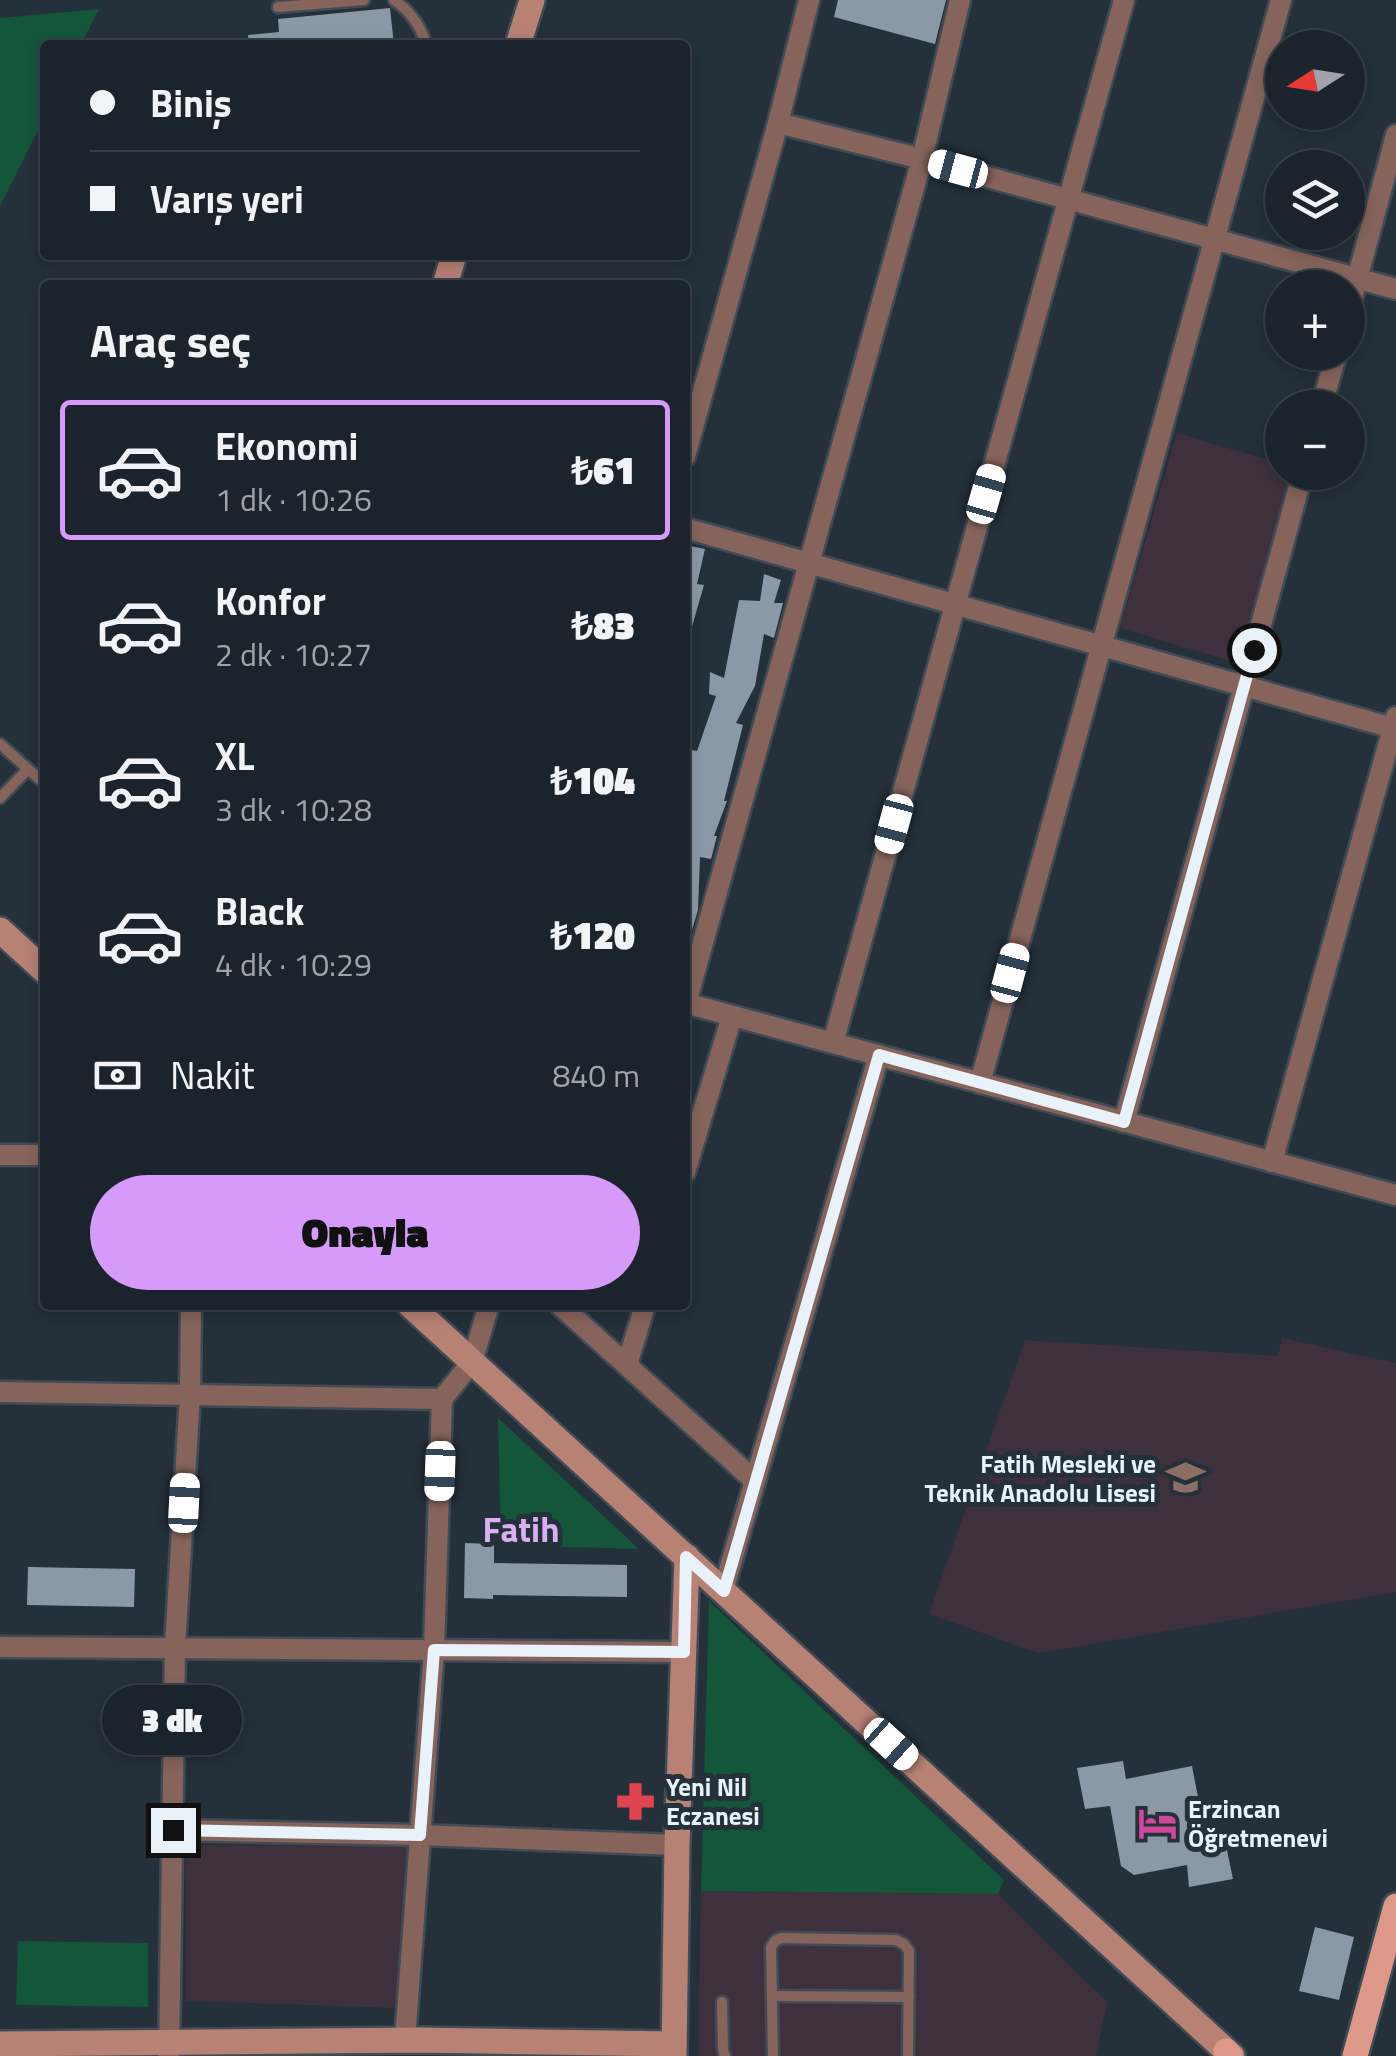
<!DOCTYPE html>
<html lang="tr">
<head>
<meta charset="utf-8">
<style>
	:root { --surface:#1b242c; --page:#242c34; --text:#f1f3f6; --muted:#a0a4a9; --line:#394148; --accent:#d69bfa }
	body { margin:0; font-family:"Titillium Web",sans-serif; background:var(--page); color:var(--text); height:100vh; display:flex; flex-direction:column; font-size:38px; white-space:nowrap }
	* { box-sizing:border-box; margin:0 }
	p { font-size:32px; color:var(--muted) }
	.icon { flex:none; width:55px; height:55px; fill:none; stroke:currentColor; stroke-width:2; stroke-linecap:round; stroke-linejoin:round }
	.map { position:relative; flex:1; overflow:hidden }
	.details { position:absolute; left:40px; top:280px; width:650px; height:1030px; display:flex; flex-direction:column; background:var(--surface); border-radius:10px; box-shadow:0 5px 15px #0003,0 0 0 2px var(--line) }
	.details>* { flex:none }
	.top-card { position:absolute; left:40px; top:40px; width:650px; height:220px; border-radius:10px; box-shadow:0 5px 15px #0003,0 0 0 2px var(--line); display:grid; align-content:center; height:220px; padding:0 50px; background:var(--surface) }
	.needle { width:65px; rotate:258deg }
	.fabs { position:absolute; left:1265px; top:30px; display:grid; gap:20px }
	.fabs a { display:grid; place-items:center; width:100px; height:100px; border-radius:50%; background:var(--surface); box-shadow:0 5px 15px #0003,0 0 0 2px var(--line); font-size:50px }
	.end { position:absolute; width:45px; height:45px; margin:-22px; border:12px solid #eaf2f9; background:#111; box-shadow:0 0 0 5px #111 }
	.from { border-radius:50% }
	.bubble { position:absolute; height:70px; border-radius:35px; background:var(--surface); box-shadow:0 5px 15px #0003,0 0 0 2px var(--line); font-size:32px; font-weight:800; line-height:70px; text-align:center }
	.car { position:absolute; width:30px; height:60px; margin:-30px -15px; border-radius:12px; box-shadow:0 0 8px 2px #0007; background:linear-gradient(#fff 24%,#345 0 40%,#fff 0 76%,#345 0 86%,#fff 0) }
	.top-card b { display:flex; align-items:center; gap:35px; height:95px; font-size:38px }
	.top-card b+b { border-top:2px solid var(--line) }
	.top-card i { width:25px; height:25px; background:var(--text) }
	ul { padding:0; list-style:none }
	li { display:flex; align-items:center; gap:30px; height:140px; margin:0 20px 15px; padding:0 30px; border:5px solid transparent; border-radius:10px }
	li div { flex:1 }
	li b { display:block; font-size:38px }
	li em { font-style:normal; font-weight:800 }
	li.selected { border-color:var(--accent) }
	li>.icon { width:90px; height:90px; stroke-width:1.5 }
	h2 { padding:0 50px; font-size:45px; line-height:120px }
	.pay { display:flex; align-items:center; gap:25px; height:110px; padding:0 50px; font-size:38px }
	.pay p { margin-inline-start:auto }
	.primary-button { display:flex; gap:20px; margin-top:auto; padding:20px 50px }
	.primary-button a { flex:1; height:115px; border-radius:60px; background:var(--accent); color:#111; font-size:40px; font-weight:800; line-height:115px; text-align:center }
	.map>svg:first-child { display:block }
	.education { fill:#3f303d }
	.green { fill:#135639 }
	.building { fill:#8a99a5 }
	.lines { fill:none; stroke-linecap:round; stroke-linejoin:round }
	.lane-casing { stroke:#404b55; stroke-width:15 }
	.street-casing { stroke:#404b55; stroke-width:25 }
	.secondary-casing { stroke:#404b55; stroke-width:30 }
	.primary-casing { stroke:#404b55; stroke-width:30 }
	.lane { stroke:#86645b; stroke-width:10 }
	.street { stroke:#86645b; stroke-width:20 }
	.secondary { stroke:#b78174; stroke-width:25 }
	.primary { stroke:#dd9887; stroke-width:25 }
	.route { stroke:#eaf2f9; stroke-width:12 }
	.labels { text-anchor:middle; dominant-baseline:central; stroke-width:10; stroke-linejoin:round; paint-order:stroke }
	.poi-label { font-size:25px; font-weight:bold; fill:#eaf2f9; stroke:#24303a; text-anchor:start }
	.district-label { font-size:35px; font-weight:bold; fill:#d8aff1; stroke:#24303a }
</style>
</head>
<body>
<div class="map">
<svg width="1396" height="2056" viewBox="0 0 1396 2056">
	<rect width="100%" height="100%" fill="#24303a"/>
	<g class="education">
		<path d="M1177 433 1282 464V472L1293 473 1237 663 1120 628Z"/>
		<path d="M1282 1338 1396 1363V1592L1038 1653 929 1614 1025 1340 1278 1356Z"/>
		<path d="M186 1845 408 1846 396 2008 186 2001Z"/>
		<path d="M701 1891 998 1894 1107 2002 1096 2056H698Z"/>
	</g>
	<g class="green">
		<path d="M99 9 81 45H45V117L0 206V18Z"/>
		<path d="M498 1418 639 1549 501 1545Z"/>
		<path d="M709 1601 1004 1880 998 1894 701 1891Z"/>
		<path d="M18 1941 148 1943V2007L16 2005Z"/>
	</g>
	<g class="building">
		<path d="M838 0H946L935 44 834 17Z"/>
		<path d="M390 8 394 45H249L248 35 279 32 278 19Z"/>
		<path d="M685 545 705 549 697 584 704 585 689 637H685Z"/>
		<path d="M764 574 781 580 774 603H783L774 638 764 634 755 686 736 723 743 725 724 801H727L714 836H717L711 859 700 857 698 910 689 940H685V785L691 750 697 751 716 696 709 694 710 672 724 678 739 600 760 601Z"/>
		<path d="M465 1543 494 1544V1563L627 1565V1597L493 1595V1599L464 1598Z"/>
		<path d="M28 1567 135 1569 134 1607 27 1605Z"/>
		<path d="M1123 1761 1126 1779 1192 1766 1206 1839 1224 1836 1233 1879 1189 1887 1187 1865 1134 1875 1121 1866 1110 1806 1085 1809 1077 1768Z"/>
		<path d="M1315 1927 1354 1937 1339 2000 1299 1991Z"/>
	</g>
	<g class="lines">
		<defs>
			<g id="lane">
				<path d="M394 0C410 11 421 26 426 45"/>
				<path d="M278 7 364 0"/>
				<path d="M0 744 45 784"/>
				<path d="M0 798 27 770"/>
				<path d="M772 1996 909 1997"/>
				<path d="M722 2002 723 2049 725 2056"/>
				<path d="M773 2056 771 1947 775 1941 781 1938 896 1940 904 1944 909 1951 908 2056"/>
			</g>
			<g id="street">
				<path d="M778 123 922 159 1396 289"/>
				<path d="M1348 313 1396 135"/>
				<path d="M1321 408 1337 352"/>
				<path d="M685 456 778 123 809 0"/>
				<path d="M685 528 1396 729"/>
				<path d="M685 1003 1396 1195"/>
				<path d="M686 1003 922 159 960 0"/>
				<path d="M833 1043 1124 0"/>
				<path d="M980 1083 1281 0"/>
				<path d="M1124 1122 1303 472"/>
				<path d="M0 1155H45"/>
				<path d="M1272 1162 1396 717"/>
				<path d="M685 1172 732 1016"/>
				<path d="M560 1305 755 1481"/>
				<path d="M627 1365 645 1305"/>
				<path d="M0 1392 442 1399 472 1362 489 1305"/>
				<path d="M723 1591 879 1055"/>
				<path d="M0 1647 684 1652"/>
				<path d="M173 1830 420 1835 677 1845"/>
				<path d="M405 2040 434 1649 442 1399"/>
				<path d="M169 2056 175 1647 190 1394 191 1305"/>
			</g>
			<g id="secondary">
				<path d="M518 45 532 0"/>
				<path d="M445 285 454 255"/>
				<path d="M0 930 45 971"/>
				<path d="M410 1305 1232 2056"/>
				<path d="M0 2044 420 2040 674 2044"/>
				<path d="M674 2056 677 1845 687 1557"/>
			</g>
			<g id="primary">
				<path d="M1226 2051 1230 2056"/>
				<path d="M1355 2056 1396 1906"/>
			</g>
		</defs>
		<use href="#lane" class="lane-casing"/>
		<use href="#street" class="street-casing"/>
		<use href="#secondary" class="secondary-casing"/>
		<use href="#primary" class="primary-casing"/>
		<use href="#lane" class="lane"/>
		<use href="#street" class="street"/>
		<use href="#secondary" class="secondary"/>
		<use href="#primary" class="primary"/>
	</g>
	<g class="lines">
		<path class="route" d="M173 1830 420 1835 434 1650 684 1652 686 1557 724 1591 879 1055 1124 1122 1254 650"/>
	</g>
	<defs>
		<symbol id="school-bare" viewBox="-9 -9 18 18"><path d="M0-5L7-2L0 1L-7-2ZM-4 1L0 2.5L4 1V4Q0 6-4 4Z" fill="#8d6e63" stroke="#24303a" stroke-width="2.5" paint-order="stroke"/></symbol>
		<symbol id="pharmacy-bare" viewBox="-9 -9 18 18"><path d="M-2-6h4v4h4v4h-4v4h-4v-4h-4v-4h4Z" fill="#e0444e" stroke="#24303a" stroke-width="2.5" paint-order="stroke"/></symbol>
		<symbol id="hotel-bare" viewBox="-9 -9 18 18"><path d="M-6-4.5h1.5V1H6V5H4.5V3h-9V5H-6ZM-4 0a1.8 1.8 0 1 1 3.6 0ZM.5 0V-2.5h3Q6-2.5 6 0Z" fill="#d1479c" stroke="#24303a" stroke-width="2.5" paint-order="stroke"/></symbol>
	</defs>
	<g fill-rule="evenodd">
		<use href="#school-bare" x="1158" y="1450" width="55" height="55"/>
		<use href="#pharmacy-bare" x="608" y="1774" width="55" height="55"/>
		<use href="#hotel-bare" x="1130" y="1796" width="55" height="55"/>
	</g>
	<g class="labels">
		<g class="poi-label">
			<text x="1156" y="1464" text-anchor="end">Fatih Mesleki ve<tspan x="1156" dy="29">Teknik Anadolu Lisesi</tspan></text>
			<text x="666" y="1787">Yeni Nil<tspan x="666" dy="29">Eczanesi</tspan></text>
			<text x="1188" y="1809">Erzincan<tspan x="1188" dy="29">Öğretmenevi</tspan></text>
		</g>
		<g class="district-label">
			<text x="521" y="1529">Fatih</text>
		</g>
	</g>
</svg>
<div class="fabs">
<a><svg class="needle" viewBox="-14 -14 28 28"><path d="M0-13l5 13h-10z" fill="#e53935"/><path d="M0 13l5-13h-10z" fill="#a0a4a9"/></svg></a>
<a><svg class="icon" aria-label="layers" viewBox="0 0 24 24"><path d="M12 4l9 5-9 5-9-5zM3 14l9 5 9-5"/></svg></a>
<a>+</a>
<a>−</a>
</div>
<i class="end from" style="left:1254px;top:650px"></i>
<i class="end" style="left:173px;top:1830px"></i>
<div class="bubble" style="left:102px;top:1685px;width:140px">3 dk</div>
<i class="car" style="left:958px;top:169px;rotate:285deg"></i>
<i class="car" style="left:986px;top:494px;rotate:16deg"></i>
<i class="car" style="left:894px;top:824px;rotate:195deg"></i>
<i class="car" style="left:1010px;top:973px;rotate:15deg"></i>
<i class="car" style="left:440px;top:1471px;rotate:182deg"></i>
<i class="car" style="left:184px;top:1503px;rotate:3deg"></i>
<i class="car" style="left:891px;top:1744px;rotate:132deg"></i>
<div class="top-card">
<b><i class="from"></i>Biniş</b>
<b><i></i>Varış yeri</b>
</div>
<section class="details">
<h2>Araç seç</h2>
<ul>
<li class="selected"><svg class="icon" aria-label="car" viewBox="0 0 24 24"><path d="M5 17H2v-5l4-1 3-4h7l3 4 3 1v5h-3M9 17h6M6 11h13"/><circle cx="7" cy="17" r="2"/><circle cx="17" cy="17" r="2"/></svg><div><b>Ekonomi</b><p>1 dk · 10:26</p></div><em>₺61</em></li>
<li><svg class="icon" aria-label="car" viewBox="0 0 24 24"><path d="M5 17H2v-5l4-1 3-4h7l3 4 3 1v5h-3M9 17h6M6 11h13"/><circle cx="7" cy="17" r="2"/><circle cx="17" cy="17" r="2"/></svg><div><b>Konfor</b><p>2 dk · 10:27</p></div><em>₺83</em></li>
<li><svg class="icon" aria-label="car" viewBox="0 0 24 24"><path d="M5 17H2v-5l4-1 3-4h7l3 4 3 1v5h-3M9 17h6M6 11h13"/><circle cx="7" cy="17" r="2"/><circle cx="17" cy="17" r="2"/></svg><div><b>XL</b><p>3 dk · 10:28</p></div><em>₺104</em></li>
<li><svg class="icon" aria-label="car" viewBox="0 0 24 24"><path d="M5 17H2v-5l4-1 3-4h7l3 4 3 1v5h-3M9 17h6M6 11h13"/><circle cx="7" cy="17" r="2"/><circle cx="17" cy="17" r="2"/></svg><div><b>Black</b><p>4 dk · 10:29</p></div><em>₺120</em></li>
</ul>
<div class="pay"><svg class="icon" aria-label="cash" viewBox="0 0 24 24"><path d="M3 7h18v10H3z"/><circle cx="12" cy="12" r="2"/></svg>Nakit<p>840 m</p></div>
<div class="primary-button"><a>Onayla</a></div>
</section>
</div>
</body>
</html>
